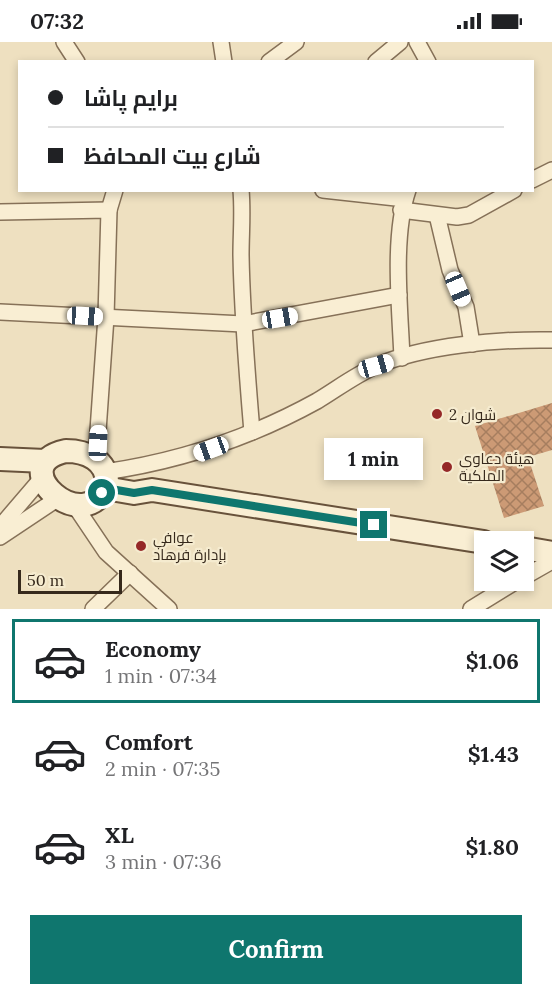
<!DOCTYPE html>
<html lang="en">
<head>
<meta charset="utf-8">
<style>
	:root { --surface:#fff; --page:#f2f2f2; --text:#202124; --muted:#757577; --line:#e0e0e0; --accent:#0f766e }
	body { margin:0; font-family:Lora,Cairo,serif; background:var(--page); color:var(--text); height:100vh; display:flex; flex-direction:column; font-size:22px; white-space:nowrap }
	* { box-sizing:border-box; margin:0 }
	p { font-size:20px; color:var(--muted) }
	.icon { flex:none; width:33px; height:33px; fill:none; stroke:currentColor; stroke-width:2; stroke-linecap:round; stroke-linejoin:round }
	.map { position:relative; height:567px; overflow:hidden }
	.side { display:flex; flex-direction:column; background:var(--surface); flex:1 }
	.side>* { flex:none }
	.banner { position:absolute; left:18px; top:18px; width:516px; height:132px; border-radius:0px; box-shadow:0 3px 9px #0003; display:grid; align-content:center; height:132px; padding:0 30px; background:var(--surface) }
	.buttons { position:absolute; left:474px; top:489px; display:grid; gap:12px }
	.buttons a { display:grid; place-items:center; width:60px; height:60px; border-radius:0px; background:var(--surface); box-shadow:0 3px 9px #0003; font-size:30px }
	.scale { position:absolute; left:18px; bottom:15px; width:104px; box-sizing:border-box; padding-left:6px; border:3px solid #36291c; border-top:0; font-size:16px; line-height:21px; white-space:nowrap; color:#36291c; -webkit-text-stroke:4px #f5ebcf; paint-order:stroke }
	.end { position:absolute; width:27px; height:27px; margin:-14px; border:8px solid #0f766e; background:#fff; box-shadow:0 0 0 3px #fff }
	.from { border-radius:50% }
	.bubble { position:absolute; height:42px; border-radius:0px; background:var(--surface); box-shadow:0 3px 9px #0003; font-size:20px; font-weight:800; line-height:42px; text-align:center }
	.car { position:absolute; width:18px; height:36px; margin:-18px -9px; border-radius:8px; box-shadow:0 0 4px 2px #0007; background:linear-gradient(#fff 24%,#345 0 40%,#fff 0 76%,#345 0 86%,#fff 0) }
	.banner b { display:flex; align-items:center; gap:21px; height:57px; font-size:22px }
	.banner b+b { border-top:2px solid var(--line) }
	.banner i { width:15px; height:15px; background:var(--text) }
	ul { padding:10px 0 0; list-style:none }
	li { display:flex; align-items:center; gap:18px; height:84px; margin:0 12px 9px; padding:0 18px; border:3px solid transparent; border-radius:0px }
	li div { flex:1 }
	li b { display:block; font-size:22px }
	li em { font-style:normal; font-weight:800 }
	li.selected { border-color:var(--accent) }
	li>.icon { width:54px; height:54px; stroke-width:1.5 }
	.cta { display:flex; gap:12px; margin-top:auto; padding:12px 30px }
	.cta a { flex:1; height:69px; border-radius:0px; background:var(--accent); color:#fff; font-size:24px; font-weight:800; line-height:69px; text-align:center }
	.status { display:flex; justify-content:space-between; align-items:center; height:42px; padding:0 30px; background:var(--surface); direction:ltr }
	.status svg { height:16px; fill:currentColor }
	.map>svg:first-child { display:block }
	.building { fill:url(#building-cross-hatch) }
	.lines { fill:none; stroke-linecap:round; stroke-linejoin:round }
	.street-casing { stroke:#867158; stroke-width:18 }
	.secondary-casing { stroke:#68523b; stroke-width:26 }
	.street { stroke:#f9eed3; stroke-width:15 }
	.secondary { stroke:#f9eed3; stroke-width:22 }
	.route { stroke:#0f766e; stroke-width:8 }
	.poi-dot { fill:#952828; stroke:#f5ebcf; stroke-width:2 }
	.labels { text-anchor:middle; dominant-baseline:central; stroke-width:4.5; stroke-linejoin:round; paint-order:stroke }
	.poi-label { font-size:15px; fill:#36291c; stroke:#f5ebcf; text-anchor:start }
</style>
</head>
<body>
<div class="status"><b>07:32</b><svg viewBox="0 0 49 12"><path d="M0 12V9h3v3zM5 12V6h3v6zM10 12V3h3v9zM15 12V0h3v12zM26 1h20v11H26zM47 4h2v5h-2z"/></svg></div>
<div class="map">
<svg width="552" height="567" viewBox="0 0 552 567">
	<defs>
		<pattern id="building-cross-hatch" width="8" height="8" patternUnits="userSpaceOnUse" patternTransform="scale(1.5)"><rect width="8" height="8" fill="#cc9a75"/><path d="M0 0l8 8M0 8l8-8" fill="none" stroke="#a67e5f"/></pattern>
	</defs>
	<rect width="100%" height="100%" fill="#eee0c0"/>
	<path class="building" d="M552 361V408L528 415 544 464 504 476 475 384Z"/>
	<g class="lines">
		<defs>
			<g id="street">
				<path d="M64 0 77 20"/>
				<path d="M221 0 224 20"/>
				<path d="M417 0 428 20"/>
				<path d="M269 20 296 0"/>
				<path d="M376 20 400 0"/>
				<path d="M532 138 552 128"/>
				<path d="M241 148C243 171 241 191 241 213 242 272 247 331 252 390"/>
				<path d="M323 148 405 157"/>
				<path d="M109 168 115 148"/>
				<path d="M401 168 457 175 469 173 514 148"/>
				<path d="M0 170 109 168 106 275 96 417"/>
				<path d="M437 173 450 228 466 265 472 302"/>
				<path d="M0 270 243 282 399 253"/>
				<path d="M402 316C400 266 392 195 408 148"/>
				<path d="M105 430C181 419 250 396 317 359 337 347 355 333 376 324 424 303 500 297 552 298"/>
				<path d="M73 461 106 510 169 567"/>
				<path d="M0 485 41 437"/>
				<path d="M0 495 57 457"/>
				<path d="M524 535 552 519"/>
				<path d="M93 567 130 531"/>
				<path d="M471 567 518 538"/>
			</g>
			<g id="secondary">
				<path d="M66 409C86 409 107 418 107 441 87 500 0 423 66 409Z"/>
				<path d="M0 417 45 419"/>
				<path d="M105 446 134 451 152 448 484 500"/>
				<path d="M524 506 552 511"/>
			</g>
		</defs>
		<use href="#street" class="street-casing"/>
		<use href="#secondary" class="secondary-casing"/>
		<use href="#street" class="street"/>
		<use href="#secondary" class="secondary"/>
	</g>
	<g class="lines">
		<path class="route" d="M102 451 105 446 134 451 152 448 374 483"/>
	</g>
	<g class="poi-dot">
		<circle cx="437" cy="372" r="6"/>
		<circle cx="447" cy="425" r="6"/>
		<circle cx="141" cy="504" r="6"/>
	</g>
	<g class="labels">
		<g class="poi-label">
			<text x="449" y="372">شوان 2</text>
			<text x="459" y="416">هيئة دعاوي<tspan x="459" dy="17">الملكية</tspan></text>
			<text x="153" y="495">عوافي<tspan x="153" dy="17">بإدارة فرهاد</tspan></text>
		</g>
	</g>
</svg>
<div class="buttons">
<a><svg class="icon" aria-label="layers" viewBox="0 0 24 24"><path d="M12 4l9 5-9 5-9-5zM3 14l9 5 9-5"/></svg></a>
</div>
<div class="scale">50 m</div>
<i class="end from" style="left:102px;top:451px"></i>
<i class="end" style="left:374px;top:483px"></i>
<div class="bubble" style="left:324px;top:396px;width:99px">1 min</div>
<i class="car" style="left:458px;top:247px;rotate:157deg"></i>
<i class="car" style="left:85px;top:274px;rotate:93deg"></i>
<i class="car" style="left:280px;top:276px;rotate:81deg"></i>
<i class="car" style="left:376px;top:324px;rotate:74deg"></i>
<i class="car" style="left:98px;top:401px;rotate:3deg"></i>
<i class="car" style="left:211px;top:407px;rotate:250deg"></i>
<div class="banner">
<b><i class="from"></i>برایم پاشا</b>
<b><i></i>شارع بيت المحافظ</b>
</div>
</div>
<section class="side">
<ul>
<li class="selected"><svg class="icon" aria-label="car" viewBox="0 0 24 24"><path d="M5 17H2v-5l4-1 3-4h7l3 4 3 1v5h-3M9 17h6M6 11h13"/><circle cx="7" cy="17" r="2"/><circle cx="17" cy="17" r="2"/></svg><div><b>Economy</b><p>1 min · 07:34</p></div><em>$1.06</em></li>
<li><svg class="icon" aria-label="car" viewBox="0 0 24 24"><path d="M5 17H2v-5l4-1 3-4h7l3 4 3 1v5h-3M9 17h6M6 11h13"/><circle cx="7" cy="17" r="2"/><circle cx="17" cy="17" r="2"/></svg><div><b>Comfort</b><p>2 min · 07:35</p></div><em>$1.43</em></li>
<li><svg class="icon" aria-label="car" viewBox="0 0 24 24"><path d="M5 17H2v-5l4-1 3-4h7l3 4 3 1v5h-3M9 17h6M6 11h13"/><circle cx="7" cy="17" r="2"/><circle cx="17" cy="17" r="2"/></svg><div><b>XL</b><p>3 min · 07:36</p></div><em>$1.80</em></li>
</ul>
<div class="cta"><a>Confirm</a></div>
</section>
</body>
</html>
